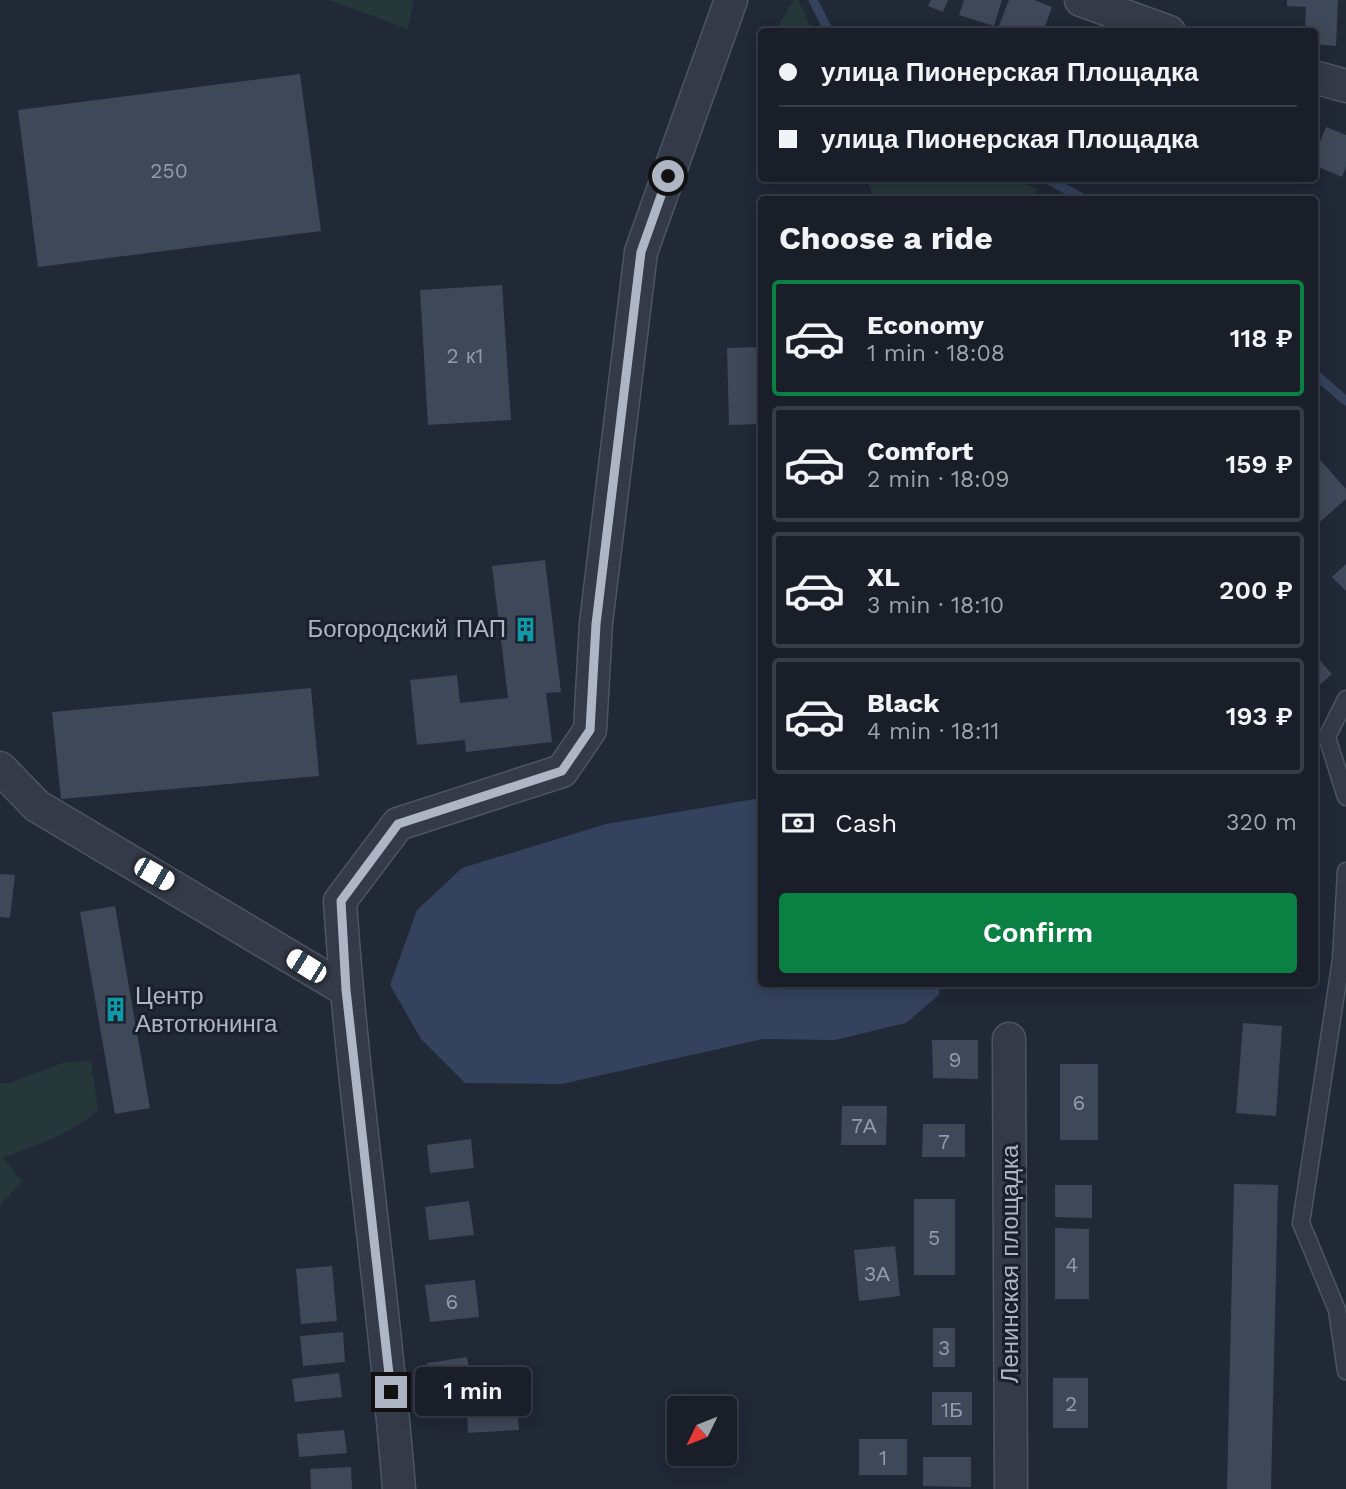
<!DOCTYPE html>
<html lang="en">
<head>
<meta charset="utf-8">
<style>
	:root { --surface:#191e28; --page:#222730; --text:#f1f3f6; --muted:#9fa2a8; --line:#373c45; --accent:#0b8043 }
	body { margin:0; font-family:"Work Sans",sans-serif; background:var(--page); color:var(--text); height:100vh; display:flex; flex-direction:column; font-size:26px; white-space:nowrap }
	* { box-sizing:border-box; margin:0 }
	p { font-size:23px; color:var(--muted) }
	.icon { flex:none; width:38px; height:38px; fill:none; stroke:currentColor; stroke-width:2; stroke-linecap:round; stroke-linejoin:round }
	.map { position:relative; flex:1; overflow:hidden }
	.panel { position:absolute; left:758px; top:196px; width:560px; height:791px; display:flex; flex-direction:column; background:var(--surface); border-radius:7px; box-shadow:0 4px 18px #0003,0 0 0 2px var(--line) }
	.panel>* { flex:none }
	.hud { position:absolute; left:758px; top:28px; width:560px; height:154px; border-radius:7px; box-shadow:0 4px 18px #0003,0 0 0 2px var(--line); display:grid; align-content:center; height:154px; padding:0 21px; background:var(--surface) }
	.needle { width:46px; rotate:227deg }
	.buttons { position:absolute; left:667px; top:1396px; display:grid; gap:14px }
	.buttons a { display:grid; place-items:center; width:70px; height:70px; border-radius:7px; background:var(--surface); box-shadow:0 4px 18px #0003,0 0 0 2px var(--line); font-size:35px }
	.end { position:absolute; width:32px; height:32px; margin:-16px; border:9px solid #aeb5c4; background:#111; box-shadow:0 0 0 4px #111 }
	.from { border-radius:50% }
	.bubble { position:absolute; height:49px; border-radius:7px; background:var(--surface); box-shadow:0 4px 18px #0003,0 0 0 2px var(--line); font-size:23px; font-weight:600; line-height:49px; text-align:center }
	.car { position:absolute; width:21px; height:42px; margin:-21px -10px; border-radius:9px; box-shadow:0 0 5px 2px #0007; background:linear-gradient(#fff 24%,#345 0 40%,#fff 0 76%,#345 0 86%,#fff 0) }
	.hud b { display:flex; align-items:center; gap:24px; height:66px; font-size:26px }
	.hud b+b { border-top:2px solid var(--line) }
	.hud i { width:18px; height:18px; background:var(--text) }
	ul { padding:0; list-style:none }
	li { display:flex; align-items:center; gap:21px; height:116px; margin:0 14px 10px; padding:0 7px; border:4px solid var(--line); border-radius:7px }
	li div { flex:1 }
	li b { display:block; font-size:26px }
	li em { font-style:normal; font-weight:600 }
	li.on { border-color:var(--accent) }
	li>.icon { width:63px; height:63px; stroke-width:1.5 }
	h2 { padding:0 21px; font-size:32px; line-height:84px }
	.pay { display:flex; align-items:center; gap:18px; height:77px; padding:0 21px; font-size:26px }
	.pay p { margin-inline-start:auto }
	.button { display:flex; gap:14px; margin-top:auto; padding:14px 21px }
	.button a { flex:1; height:80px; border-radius:7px; background:var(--accent); color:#fff; font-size:28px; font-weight:600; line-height:80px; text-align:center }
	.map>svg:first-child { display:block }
	.green { fill:#26373a }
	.water { fill:#35425d }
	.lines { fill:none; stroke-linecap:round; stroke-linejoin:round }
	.stream { stroke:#35425d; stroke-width:9 }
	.building { fill:#3f4859 }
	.lane-casing { stroke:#4e5562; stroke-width:19 }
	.street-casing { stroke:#4e5562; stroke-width:35 }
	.lane { stroke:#343a47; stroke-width:16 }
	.street { stroke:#343a47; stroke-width:32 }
	.route { stroke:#aeb5c4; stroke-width:9 }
	.labels { text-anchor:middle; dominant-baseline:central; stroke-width:6; stroke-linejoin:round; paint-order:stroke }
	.number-label { font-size:21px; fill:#929aa9 }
	.poi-label { font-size:24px; fill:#aeb5c4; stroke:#1a1f2b; text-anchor:end }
	.street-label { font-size:24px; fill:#aeb5c4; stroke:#1a1f2b }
</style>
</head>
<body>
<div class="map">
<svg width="1346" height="1489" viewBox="0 0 1346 1489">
	<rect width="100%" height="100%" fill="#212836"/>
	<g class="green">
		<path d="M329 0H414L408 29Z"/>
		<path d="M794 0H798L813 31H775Z"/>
		<path d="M867 179H1010L1039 189 1028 199H874Z"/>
		<path d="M91 1061 98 1110C70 1135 38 1144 3 1158L22 1181 0 1206V1083H10L65 1062Z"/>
	</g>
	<path class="water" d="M761 798V984H940L939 995 906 1023 835 1040 763 1039 562 1084 465 1083 421 1039 390 985 417 910 462 868 606 824Z"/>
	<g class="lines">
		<g class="stream">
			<path d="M813 0 829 32"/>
			<path d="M1045 178 1086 200"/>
			<path d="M1314 373 1346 401"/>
		</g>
	</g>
	<g class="building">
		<path d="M931 0H948L943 12 928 6Z"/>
		<path d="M964 0H1002L994 26 959 15Z"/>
		<path d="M1009 0H1034L1052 7 1043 32H1006L998 28Z"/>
		<path d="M1287 0H1338L1336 46 1314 44V32H1305L1306 7 1287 6Z"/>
		<path d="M300 74 321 231 38 267 18 110Z"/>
		<path d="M1326 127 1346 135V167L1342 177 1314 165V156Z"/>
		<path d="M502 285 511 420 428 425 420 290Z"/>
		<path d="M761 347V424L729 425 727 348Z"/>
		<path d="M1314 453 1346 489V499L1314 527Z"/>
		<path d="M545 560 561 692 546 693 552 742 466 752 465 740 417 745 410 680 457 675 460 703 508 698 492 566Z"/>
		<path d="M1346 564V591L1332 577Z"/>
		<path d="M1314 654 1332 674 1314 690Z"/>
		<path d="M311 688 319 776 61 799 52 712Z"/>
		<path d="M0 874 15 875 10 918 0 917Z"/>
		<path d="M115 906 150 1108 115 1114 80 912Z"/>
		<path d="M1243 1023 1282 1026 1276 1116 1236 1113Z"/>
		<path d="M932 1040H978V1079L933 1078Z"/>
		<rect x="1060" y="1064" width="38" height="76"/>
		<path d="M842 1106H887L886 1145H841Z"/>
		<path d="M923 1124H965V1157H922Z"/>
		<path d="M471 1139 474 1168 430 1173 427 1145Z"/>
		<path d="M1234 1184 1278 1185 1271 1489H1227Z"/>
		<path d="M1055 1185H1092V1218L1055 1217Z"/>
		<rect x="914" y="1199" width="41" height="76"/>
		<path d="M469 1201 474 1235 429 1240 425 1207Z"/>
		<path d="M1055 1228 1089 1229V1299H1055Z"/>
		<path d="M895 1246 900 1296 859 1301 854 1250Z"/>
		<path d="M332 1266 337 1321 301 1324 296 1269Z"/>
		<path d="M475 1280 479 1317 430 1322 425 1285Z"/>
		<rect x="933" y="1328" width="22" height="39"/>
		<path d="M343 1332 345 1362 303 1366 300 1336Z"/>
		<path d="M467 1357 471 1380 430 1387 427 1363Z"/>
		<path d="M339 1373 342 1397 295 1402 292 1379Z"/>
		<rect x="1053" y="1378" width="35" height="50"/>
		<path d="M516 1391 519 1430 468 1433 466 1394Z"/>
		<rect x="932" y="1392" width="40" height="33"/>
		<path d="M344 1430 347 1453 299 1457 297 1434Z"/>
		<rect x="859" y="1439" width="48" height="36"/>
		<path d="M923 1457H971V1487L923 1486Z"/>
		<path d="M351 1467 352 1489H311L310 1469Z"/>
	</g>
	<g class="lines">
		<defs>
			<g id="lane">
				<path d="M1346 699 1327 737 1346 797"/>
				<path d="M1346 871 1341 960 1301 1223 1337 1310 1346 1371"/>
			</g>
			<g id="street">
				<path d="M1081 0 1169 32"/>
				<path d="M1314 77 1346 86"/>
				<path d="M0 768 37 806 346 990"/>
				<path d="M1009 1039 1011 1489"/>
				<path d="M399 1489C384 1293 353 1098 340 901L398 824 562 771 590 730 596 623 641 252 731 0"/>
			</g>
		</defs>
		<use href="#lane" class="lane-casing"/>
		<use href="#street" class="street-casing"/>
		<use href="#lane" class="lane"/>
		<use href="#street" class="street"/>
	</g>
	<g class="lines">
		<path class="route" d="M391 1392 346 990 341 901 398 824 562 771 590 730 596 624 641 252 668 176"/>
	</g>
	<defs>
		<symbol id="building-bare" viewBox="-9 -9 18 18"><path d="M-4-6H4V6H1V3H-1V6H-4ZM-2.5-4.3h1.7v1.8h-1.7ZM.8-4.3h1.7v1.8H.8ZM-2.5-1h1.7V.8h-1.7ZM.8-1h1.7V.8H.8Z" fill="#0f9aa8" stroke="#1a1f2b" stroke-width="2.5" paint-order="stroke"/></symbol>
	</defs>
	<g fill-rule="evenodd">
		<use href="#building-bare" x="508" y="612" width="35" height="35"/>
		<use href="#building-bare" x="98" y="992" width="35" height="35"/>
	</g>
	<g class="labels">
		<g class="number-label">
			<text x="169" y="170">250</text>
			<text x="465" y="355">2 к1</text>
			<text x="955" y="1059">9</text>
			<text x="1079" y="1102">6</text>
			<text x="864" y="1125">7А</text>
			<text x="944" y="1141">7</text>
			<text x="934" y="1237">5</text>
			<text x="1072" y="1264">4</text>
			<text x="877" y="1273">3А</text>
			<text x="452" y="1301">6</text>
			<text x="944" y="1347">3</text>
			<text x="1071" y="1403">2</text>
			<text x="952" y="1409">1Б</text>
			<text x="883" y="1457">1</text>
		</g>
		<g class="poi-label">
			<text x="506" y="629">Богородский ПАП</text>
			<text x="135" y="996" text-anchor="start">Центр<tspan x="135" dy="28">Автотюнинга</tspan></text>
		</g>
		<g class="street-label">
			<text transform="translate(1010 1264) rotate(-90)">Ленинская площадка</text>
		</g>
	</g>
</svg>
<div class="buttons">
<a><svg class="needle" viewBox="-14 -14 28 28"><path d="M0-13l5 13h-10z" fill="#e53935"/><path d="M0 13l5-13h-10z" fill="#9fa2a8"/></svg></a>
</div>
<i class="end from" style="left:668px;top:176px"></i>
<i class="end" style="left:391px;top:1392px"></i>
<div class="bubble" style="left:415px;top:1367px;width:116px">1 min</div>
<i class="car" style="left:154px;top:874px;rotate:120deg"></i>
<i class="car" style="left:306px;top:966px;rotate:302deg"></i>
<div class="hud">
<b><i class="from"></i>улица Пионерская Площадка</b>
<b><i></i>улица Пионерская Площадка</b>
</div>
<section class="panel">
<h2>Choose a ride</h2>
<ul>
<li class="on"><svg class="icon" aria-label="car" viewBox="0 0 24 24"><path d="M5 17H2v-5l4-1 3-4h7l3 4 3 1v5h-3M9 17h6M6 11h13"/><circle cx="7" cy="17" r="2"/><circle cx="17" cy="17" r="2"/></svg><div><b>Economy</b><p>1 min · 18:08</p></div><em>118 ₽</em></li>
<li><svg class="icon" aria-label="car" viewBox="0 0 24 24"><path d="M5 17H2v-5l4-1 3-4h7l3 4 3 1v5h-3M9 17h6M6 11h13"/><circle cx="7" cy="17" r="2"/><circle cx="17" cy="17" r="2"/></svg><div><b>Comfort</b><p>2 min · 18:09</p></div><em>159 ₽</em></li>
<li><svg class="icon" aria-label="car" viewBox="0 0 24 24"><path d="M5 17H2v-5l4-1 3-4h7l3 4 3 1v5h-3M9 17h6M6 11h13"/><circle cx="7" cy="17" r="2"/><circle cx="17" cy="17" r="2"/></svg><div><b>XL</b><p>3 min · 18:10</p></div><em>200 ₽</em></li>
<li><svg class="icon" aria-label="car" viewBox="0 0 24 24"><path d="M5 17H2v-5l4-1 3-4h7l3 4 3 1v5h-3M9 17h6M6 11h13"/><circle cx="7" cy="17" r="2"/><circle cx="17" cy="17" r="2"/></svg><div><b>Black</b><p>4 min · 18:11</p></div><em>193 ₽</em></li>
</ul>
<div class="pay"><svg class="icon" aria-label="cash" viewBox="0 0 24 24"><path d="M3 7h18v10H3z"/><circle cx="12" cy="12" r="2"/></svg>Cash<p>320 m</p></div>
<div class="button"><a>Confirm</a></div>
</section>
</div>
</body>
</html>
